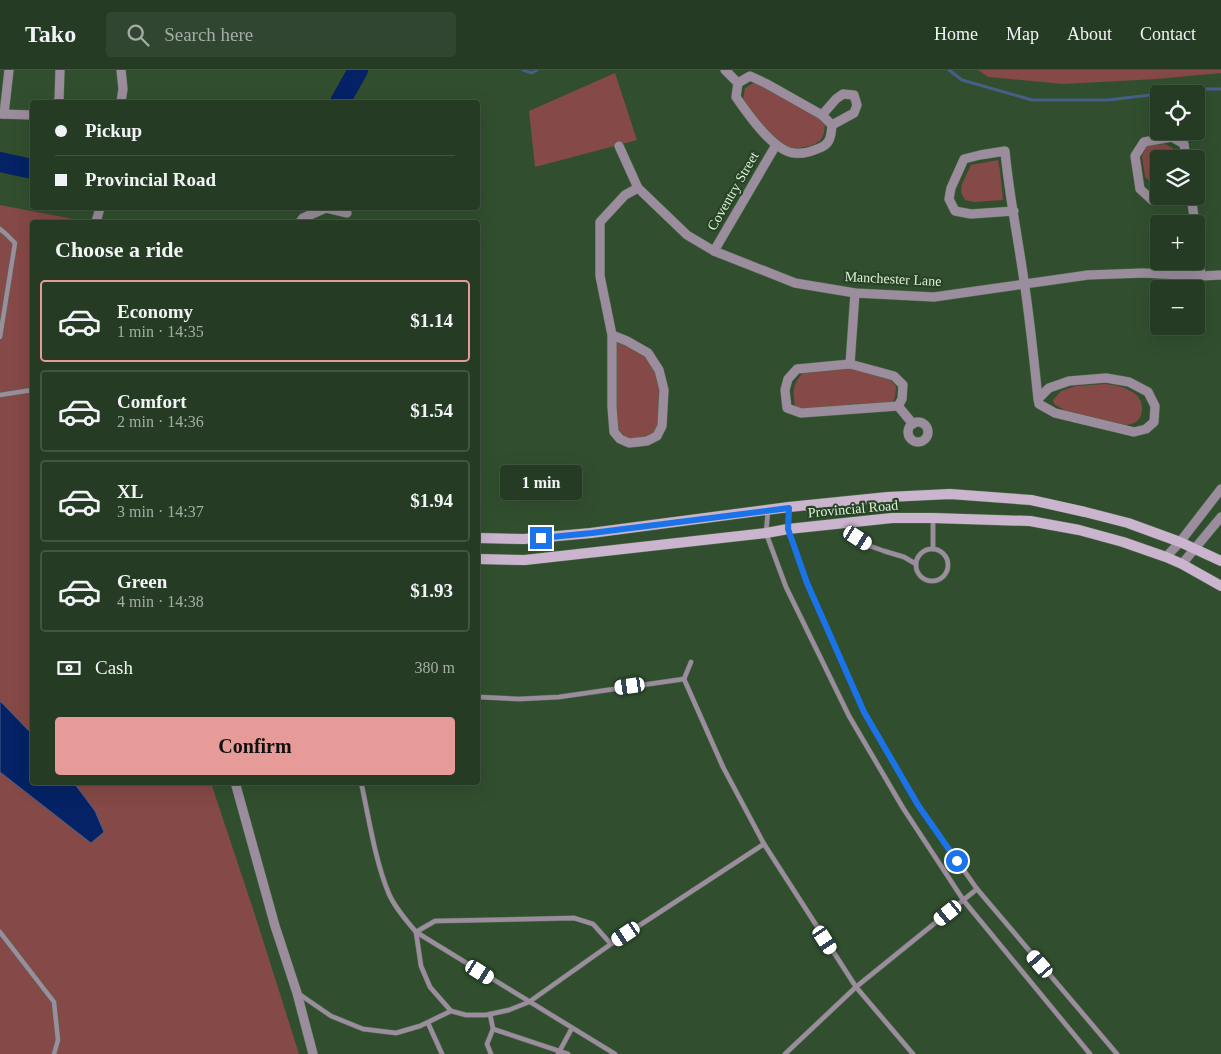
<!DOCTYPE html>
<html lang="en">
<head>
<meta charset="utf-8">
<style>
	:root { --surface:#253b23; --page:#314630; --text:#f1f3f6; --muted:#a3ada6; --line:#425541; --accent:#e69b98 }
	body { margin:0; font-family:"Times New Roman",serif; background:var(--page); color:var(--text); height:100vh; display:flex; flex-direction:column; font-size:19px; white-space:nowrap }
	* { box-sizing:border-box; margin:0 }
	p { font-size:16px; color:var(--muted) }
	.icon { flex:none; width:28px; height:28px; fill:none; stroke:currentColor; stroke-width:2; stroke-linecap:round; stroke-linejoin:round }
	.map { position:relative; flex:1; overflow:hidden }
	.panel { position:absolute; left:30px; top:150px; width:450px; height:565px; display:flex; flex-direction:column; background:var(--surface); border-radius:5px; box-shadow:0 5px 20px #0002,0 0 0 1px var(--line) }
	.panel>* { flex:none }
	.hud { position:absolute; left:30px; top:30px; width:450px; height:110px; border-radius:5px; box-shadow:0 5px 20px #0002,0 0 0 1px var(--line); display:grid; align-content:center; height:110px; padding:0 25px; background:var(--surface) }
	.controls { position:absolute; left:1150px; top:15px; display:grid; gap:10px }
	.controls a { display:grid; place-items:center; width:55px; height:55px; border-radius:5px; background:var(--surface); box-shadow:0 5px 20px #0002,0 0 0 1px var(--line); font-size:25px }
	.end { position:absolute; width:22px; height:22px; margin:-11px; border:6px solid #1a73e8; background:#fff; box-shadow:0 0 0 2px #fff }
	.from { border-radius:50% }
	.bubble { position:absolute; height:35px; border-radius:5px; background:var(--surface); box-shadow:0 5px 20px #0002,0 0 0 1px var(--line); font-size:16px; font-weight:800; line-height:35px; text-align:center }
	.car { position:absolute; width:15px; height:30px; margin:-15px -8px; border-radius:6px; box-shadow:0 0 4px 1px #0007; background:linear-gradient(#fff 24%,#345 0 40%,#fff 0 76%,#345 0 86%,#fff 0) }
	.hud b { display:flex; align-items:center; gap:18px; height:48px; font-size:19px }
	.hud b+b { border-top:1px solid var(--line) }
	.hud i { width:12px; height:12px; background:var(--text) }
	ul { padding:0; list-style:none }
	li { display:flex; align-items:center; gap:15px; height:82px; margin:0 10px 8px; padding:0 15px; border:2px solid var(--line); border-radius:5px }
	li div { flex:1 }
	li b { display:block; font-size:19px }
	li em { font-style:normal; font-weight:800 }
	li.active { border-color:var(--accent) }
	li>.icon { width:45px; height:45px; stroke-width:1.5 }
	h2 { padding:0 25px; font-size:22px; line-height:60px }
	.pay { display:flex; align-items:center; gap:12px; height:55px; padding:0 25px; font-size:19px }
	.pay p { margin-inline-start:auto }
	.primary-button { display:flex; gap:10px; margin-top:auto; padding:10px 25px }
	.primary-button a { flex:1; height:58px; border-radius:5px; background:var(--accent); color:#111; font-size:20px; font-weight:800; line-height:58px; text-align:center }
	header { display:flex; align-items:center; gap:30px; box-sizing:border-box; height:70px; padding:0 25px; background:var(--surface); border-bottom:1px solid var(--line) }
	header strong { font-size:24px }
	nav { display:flex; gap:28px; margin-inline-start:auto; font-size:18px }
	.search { width:350px; height:45px; background:var(--page); display:flex; align-items:center; gap:12px; box-sizing:border-box; padding:0 18px; border-radius:5px; color:var(--muted); font-size:19px }
	.map>svg:first-child { display:block }
	.green { fill:#854947 }
	.water { fill:#042265; stroke:#455f88 }
	.lines { fill:none; stroke-linecap:round; stroke-linejoin:round }
	.stream { stroke:#455f88; stroke-width:3 }
	.river { stroke:#042265; stroke-width:20 }
	.lane-casing { stroke:#506c4e; stroke-width:5.5 }
	.street-casing { stroke:#506c4e; stroke-width:10 }
	.secondary-casing { stroke:#506c4e; stroke-width:11 }
	.lane { stroke:#9b8d9d; stroke-width:4.5 }
	.street { stroke:#9b8d9d; stroke-width:9 }
	.secondary { stroke:#cbb4ce; stroke-width:10 }
	.route { stroke:#1a73e8; stroke-width:6 }
	.labels { text-anchor:middle; dominant-baseline:central; stroke-width:4.5; stroke-linejoin:round; paint-order:stroke }
	.street-label { font-size:14px; fill:#ddeedb; stroke:#274425 }
</style>
</head>
<body>
<header>
<strong>Tako</strong>
<div class="search"><svg class="icon" aria-label="search" viewBox="0 0 24 24"><circle cx="10" cy="10" r="6"/><path d="M15 15l6 6"/></svg>Search here</div>
<nav><a>Home</a><a>Map</a><a>About</a><a>Contact</a></nav>
</header>
<div class="map">
<svg width="1221" height="984" viewBox="0 0 1221 984">
	<rect width="100%" height="100%" fill="#314f2f"/>
	<g class="green">
		<path d="M978 0H1221V3L1157 9 1063 14 988 7Z"/>
		<path d="M615 3 637 70 535 97 529 41Z"/>
		<path d="M755 12 817 45 825 55C824 66 823 71 812 75 806 77 798 79 792 78 773 76 752 45 743 30L745 18Z"/>
		<path d="M1165 74 1173 78 1174 89H1159V113H1152L1145 107 1142 86 1147 76Z"/>
		<path d="M998 90 1000 101 1003 130 975 132 965 130 961 122 962 114 971 95Z"/>
		<path d="M0 135 89 152H32V712L211 713 255 845 299 984H0Z"/>
		<path d="M612 265 648 283 664 320 657 366 629 373 614 362Z"/>
		<path d="M850 298 888 308 896 316 895 328 891 334 806 340 795 336C793 320 792 314 804 302Z"/>
		<path d="M1105 314C1116 315 1126 317 1135 324 1143 329 1145 345 1137 351 1134 354 1130 354 1126 355L1066 341 1054 334 1053 330 1061 321 1076 316Z"/>
	</g>
	<path class="water" d="M0 631 32 664V712L74 713 95 741 104 762 91 773 0 702Z"/>
	<g class="lines">
		<g class="stream">
			<path d="M523 0 532 3 537 0"/>
			<path d="M949 0 962 10 1032 30H1108L1159 24"/>
			<path d="M1163 24 1199 19H1221"/>
		</g>
		<g class="river">
			<path d="M340 32 358 0"/>
			<path d="M0 92 32 99"/>
		</g>
		<defs>
			<g id="lane">
				<path d="M0 159 6 164 15 173 0 267"/>
				<path d="M0 325 32 320"/>
				<path d="M789 438 788 459 807 513 864 642 918 735 977 819 1117 984"/>
				<path d="M768 441 766 463 786 517 849 646 903 738 964 831 1090 984"/>
				<path d="M850 453 857 467 870 476 884 481 904 487 916 494"/>
				<path d="M933 479V449"/>
				<circle cx="932" cy="495" r="16"/>
				<path d="M684 609 691 592"/>
				<path d="M478 627 519 629 559 627 684 609 723 697 764 774 856 917 913 984"/>
				<path d="M361 712C369 748 375 791 389 824 395 838 406 850 416 862L615 984"/>
				<path d="M0 862 54 932 58 970 54 984"/>
				<path d="M611 874 593 854 574 848 435 851 416 862 421 896 430 917 451 941 466 945H486L509 940 529 932 611 874 764 774"/>
				<path d="M299 924 331 946 363 959 396 963 420 956 451 941"/>
				<path d="M490 944 493 959 487 974 491 984"/>
				<path d="M428 953 442 984"/>
				<path d="M493 959 568 984"/>
				<path d="M558 984 572 958"/>
				<path d="M785 984 856 917 977 819"/>
			</g>
			<g id="street">
				<path d="M121 0 123 19 121 32"/>
				<path d="M725 0 738 13"/>
				<path d="M750 6 767 14 822 45 832 55C831 68 830 75 817 79 810 82 801 84 794 83 773 81 747 43 736 27L738 13Z"/>
				<path d="M57 32 59 31 60 0"/>
				<path d="M0 44 32 45"/>
				<path d="M4 44 9 0"/>
				<path d="M822 45 836 29 843 24 854 25 857 35 854 43 832 55"/>
				<path d="M619 76 638 118 687 165 714 181 795 213 855 223 934 227 1088 205 1143 203 1201 206 1221 205"/>
				<path d="M1186 89 1184 74 1172 67 1144 72 1135 86 1140 119 1152 130 1190 126"/>
				<path d="M1191 126 1195 154"/>
				<path d="M1014 141 971 144 955 141 949 129 951 118 964 89 980 85 1005 81C1009 125 1018 168 1024 211 1030 250 1034 290 1038 329L1039 334 1055 343 1134 362 1146 359 1154 352 1155 336 1148 322 1129 312 1106 308 1069 311 1049 318 1038 329"/>
				<path d="M96 152 100 138"/>
				<path d="M300 152 303 148 326 138 347 143"/>
				<path d="M1196 166 1201 206"/>
				<path d="M714 181 776 75"/>
				<path d="M612 265 627 271 648 283 659 300 664 320 662 356 657 366 647 371 629 373 620 369 614 362 612 337V265L600 206V152L625 125 638 118"/>
				<path d="M850 294 894 306 903 315 902 329 898 336 801 343 787 338 785 320 788 309 797 299Z"/>
				<path d="M850 294 855 223"/>
				<path d="M898 336 913 354"/>
				<circle cx="918" cy="362" r="10"/>
				<path d="M1166 487 1180 472 1221 419"/>
				<path d="M1182 494 1221 447"/>
				<path d="M235 712 275 856 297 923 313 984"/>
			</g>
			<g id="secondary">
				<path d="M478 468 524 469 591 463 789 437 888 427 950 424 1031 430 1085 442 1128 453 1180 472 1221 491"/>
				<path d="M478 489 525 490 766 463 788 459 892 448H933L1030 451 1079 460 1123 472 1166 487 1182 494 1221 516"/>
			</g>
		</defs>
		<use href="#lane" class="lane-casing"/>
		<use href="#street" class="street-casing"/>
		<use href="#secondary" class="secondary-casing"/>
		<use href="#lane" class="lane"/>
		<use href="#street" class="street"/>
		<use href="#secondary" class="secondary"/>
	</g>
	<g class="lines">
		<path class="route" d="M541 468 592 463 789 438 788 459 807 513 864 642 918 735 957 791"/>
	</g>
	<g class="labels">
		<g class="street-label">
			<text transform="translate(733 121) rotate(-60)">Coventry Street</text>
			<text transform="translate(893 209) rotate(3)">Manchester Lane</text>
			<text transform="translate(853 439) rotate(-5)">Provincial Road</text>
		</g>
	</g>
</svg>
<div class="controls">
<a><svg class="icon" aria-label="locate" viewBox="0 0 24 24"><circle cx="12" cy="12" r="6"/><path d="M12 2v4M12 18v4M2 12h4M18 12h4"/></svg></a>
<a><svg class="icon" aria-label="layers" viewBox="0 0 24 24"><path d="M12 4l9 5-9 5-9-5zM3 14l9 5 9-5"/></svg></a>
<a>+</a>
<a>−</a>
</div>
<i class="end from" style="left:957px;top:791px"></i>
<i class="end" style="left:541px;top:468px"></i>
<div class="bubble" style="left:500px;top:395px;width:82px">1 min</div>
<i class="car" style="left:858px;top:468px;rotate:123deg"></i>
<i class="car" style="left:630px;top:616px;rotate:262deg"></i>
<i class="car" style="left:948px;top:843px;rotate:231deg"></i>
<i class="car" style="left:626px;top:864px;rotate:236deg"></i>
<i class="car" style="left:825px;top:870px;rotate:147deg"></i>
<i class="car" style="left:1040px;top:894px;rotate:319deg"></i>
<i class="car" style="left:480px;top:902px;rotate:122deg"></i>
<div class="hud">
<b><i class="from"></i>Pickup</b>
<b><i></i>Provincial Road</b>
</div>
<section class="panel">
<h2>Choose a ride</h2>
<ul>
<li class="active"><svg class="icon" aria-label="car" viewBox="0 0 24 24"><path d="M5 17H2v-5l4-1 3-4h7l3 4 3 1v5h-3M9 17h6M6 11h13"/><circle cx="7" cy="17" r="2"/><circle cx="17" cy="17" r="2"/></svg><div><b>Economy</b><p>1 min · 14:35</p></div><em>$1.14</em></li>
<li><svg class="icon" aria-label="car" viewBox="0 0 24 24"><path d="M5 17H2v-5l4-1 3-4h7l3 4 3 1v5h-3M9 17h6M6 11h13"/><circle cx="7" cy="17" r="2"/><circle cx="17" cy="17" r="2"/></svg><div><b>Comfort</b><p>2 min · 14:36</p></div><em>$1.54</em></li>
<li><svg class="icon" aria-label="car" viewBox="0 0 24 24"><path d="M5 17H2v-5l4-1 3-4h7l3 4 3 1v5h-3M9 17h6M6 11h13"/><circle cx="7" cy="17" r="2"/><circle cx="17" cy="17" r="2"/></svg><div><b>XL</b><p>3 min · 14:37</p></div><em>$1.94</em></li>
<li><svg class="icon" aria-label="car" viewBox="0 0 24 24"><path d="M5 17H2v-5l4-1 3-4h7l3 4 3 1v5h-3M9 17h6M6 11h13"/><circle cx="7" cy="17" r="2"/><circle cx="17" cy="17" r="2"/></svg><div><b>Green</b><p>4 min · 14:38</p></div><em>$1.93</em></li>
</ul>
<div class="pay"><svg class="icon" aria-label="cash" viewBox="0 0 24 24"><path d="M3 7h18v10H3z"/><circle cx="12" cy="12" r="2"/></svg>Cash<p>380 m</p></div>
<div class="primary-button"><a>Confirm</a></div>
</section>
</div>
</body>
</html>
